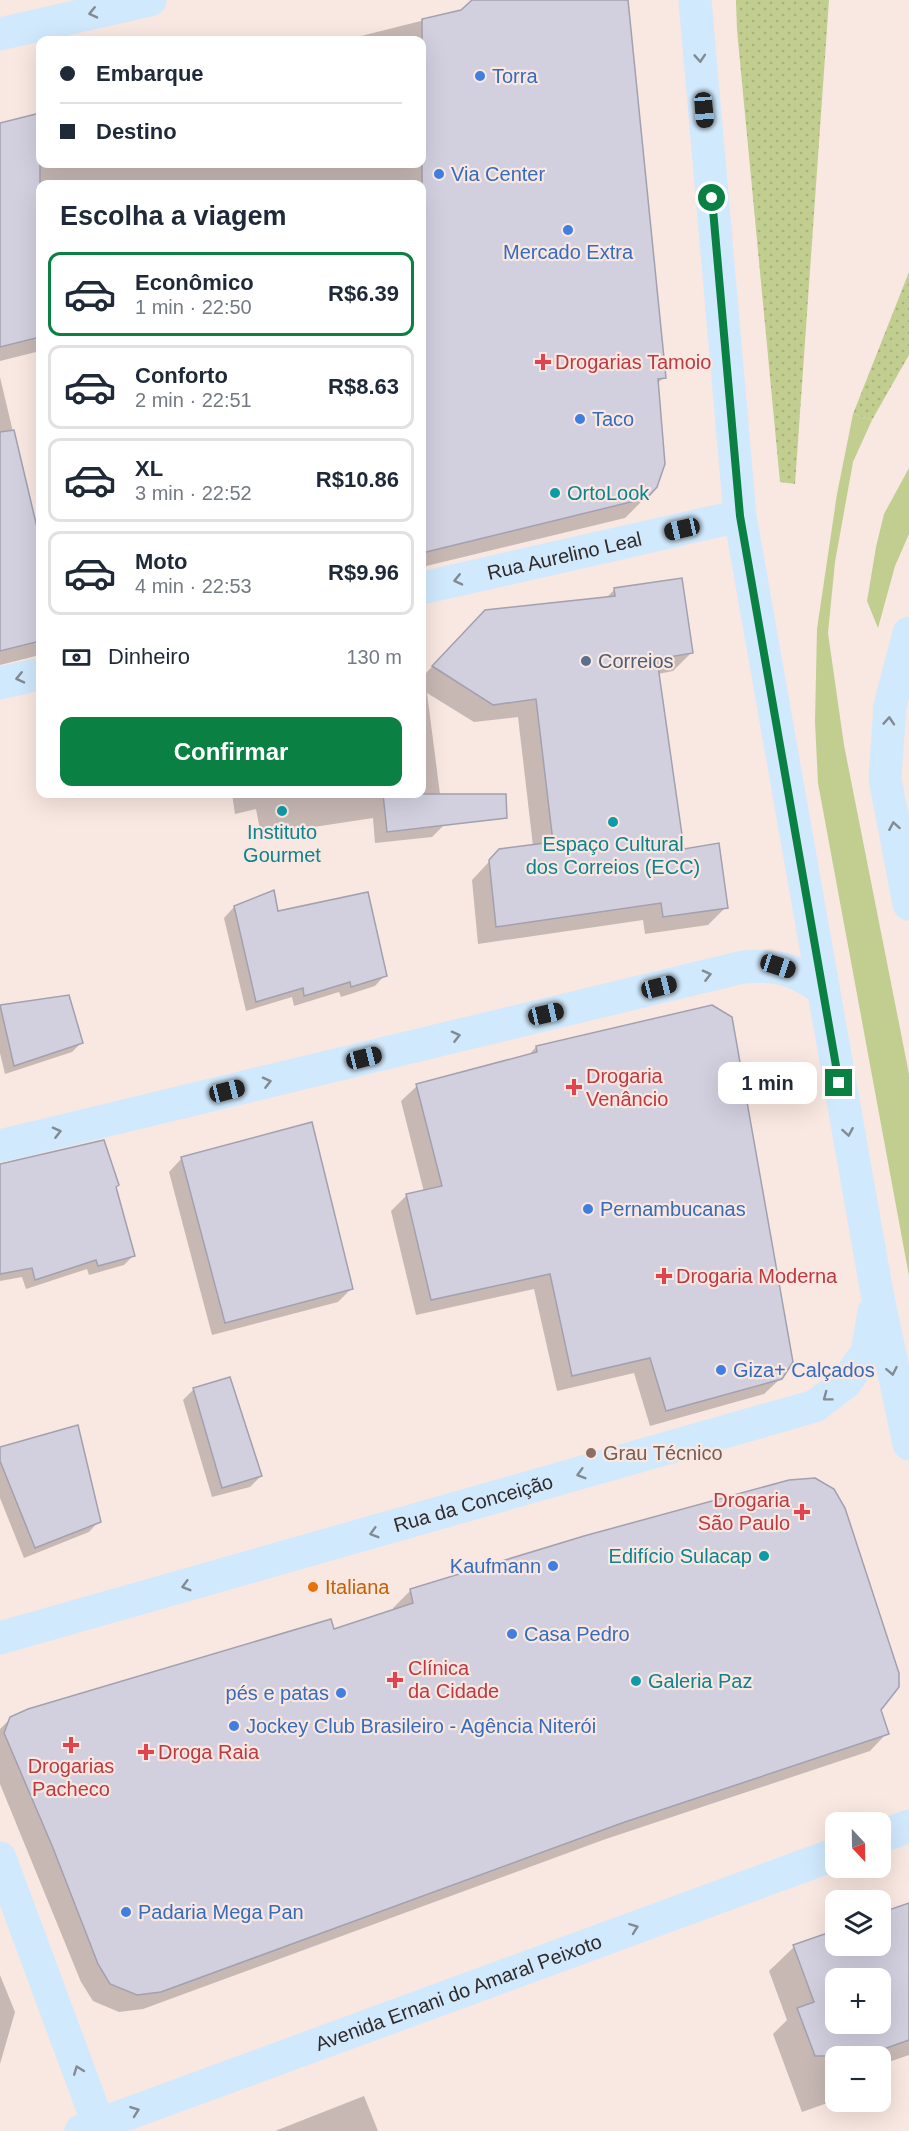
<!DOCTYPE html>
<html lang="pt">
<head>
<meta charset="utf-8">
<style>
	:root { --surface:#fff; --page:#f6f6f7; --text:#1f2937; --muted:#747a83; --line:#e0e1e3; --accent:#0b8043 }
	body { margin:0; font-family:Arial,sans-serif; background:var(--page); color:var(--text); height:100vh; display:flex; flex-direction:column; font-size:22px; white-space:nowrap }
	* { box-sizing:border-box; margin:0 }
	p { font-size:20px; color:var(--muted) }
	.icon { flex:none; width:33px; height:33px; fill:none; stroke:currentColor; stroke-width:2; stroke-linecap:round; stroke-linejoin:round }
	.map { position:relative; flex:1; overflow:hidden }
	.sheet { position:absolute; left:36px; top:180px; width:390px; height:618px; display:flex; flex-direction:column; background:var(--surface); border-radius:12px; box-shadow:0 6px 24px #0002 }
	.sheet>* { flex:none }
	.guide { position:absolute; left:36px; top:36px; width:390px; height:132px; border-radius:12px; box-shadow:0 6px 24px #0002; display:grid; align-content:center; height:132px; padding:0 24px; background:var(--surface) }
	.needle { width:39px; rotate:158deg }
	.buttons { position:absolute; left:825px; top:1812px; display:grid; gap:12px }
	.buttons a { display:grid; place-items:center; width:66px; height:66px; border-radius:12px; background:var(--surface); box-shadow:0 6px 24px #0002; font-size:30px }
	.end { position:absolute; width:27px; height:27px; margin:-14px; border:8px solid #0b8043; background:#fff; box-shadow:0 0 0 3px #fff }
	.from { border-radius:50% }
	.bubble { position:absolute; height:42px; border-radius:12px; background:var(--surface); box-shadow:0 6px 24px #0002; font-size:20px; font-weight:700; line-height:42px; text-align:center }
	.car { position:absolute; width:18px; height:36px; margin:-18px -9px; border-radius:8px; box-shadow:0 0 4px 2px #0007; background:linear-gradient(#222 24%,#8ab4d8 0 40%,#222 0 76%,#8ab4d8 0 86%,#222 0) }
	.guide b { display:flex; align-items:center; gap:21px; height:57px; font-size:22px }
	.guide b+b { border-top:2px solid var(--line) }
	.guide i { width:15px; height:15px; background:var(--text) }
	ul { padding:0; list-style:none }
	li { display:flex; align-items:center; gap:18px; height:84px; margin:0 12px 9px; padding:0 12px; border:3px solid var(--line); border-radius:12px }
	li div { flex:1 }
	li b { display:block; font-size:22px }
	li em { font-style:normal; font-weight:700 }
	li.active { border-color:var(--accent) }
	li>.icon { width:54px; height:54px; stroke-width:1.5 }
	h2 { padding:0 24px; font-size:27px; line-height:72px }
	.pay { display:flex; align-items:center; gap:15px; height:66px; padding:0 24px; font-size:22px }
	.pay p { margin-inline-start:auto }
	.primary-button { display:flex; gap:12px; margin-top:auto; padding:12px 24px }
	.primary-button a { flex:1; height:69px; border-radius:12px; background:var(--accent); color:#fff; font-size:24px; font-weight:700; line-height:69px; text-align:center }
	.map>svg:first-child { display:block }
	.grass { fill:#c1ce90 }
	.park { fill:url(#park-dots) }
	.shadow { fill:#0003; fill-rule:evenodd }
	.building { fill:#d2cfdf; stroke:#a3a0af; stroke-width:1.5; fill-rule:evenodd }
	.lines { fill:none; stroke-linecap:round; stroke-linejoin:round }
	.secondary { stroke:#d1e9fd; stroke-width:33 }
	.oneway { stroke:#828a93 }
	.route { stroke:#0b8043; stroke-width:8 }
	.shop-dot { fill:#3f7fe0; stroke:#f9e7e1; stroke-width:2 }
	.health-dot { fill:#e0444e; stroke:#f9e7e1; stroke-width:2 }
	.culture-dot { fill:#0f9aa8; stroke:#f9e7e1; stroke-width:2 }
	.service-dot { fill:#5c6f8a; stroke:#f9e7e1; stroke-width:2 }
	.education-dot { fill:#8d6e63; stroke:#f9e7e1; stroke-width:2 }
	.food-dot { fill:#e8710a; stroke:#f9e7e1; stroke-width:2 }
	.labels { text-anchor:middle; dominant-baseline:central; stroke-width:4.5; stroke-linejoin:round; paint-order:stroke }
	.shop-label { font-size:20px; fill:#366cbe; stroke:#f9e7e1; text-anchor:start }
	.health-label { font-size:20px; fill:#be3a42; stroke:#f9e7e1; text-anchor:start }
	.culture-label { font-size:20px; fill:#0d838f; stroke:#f9e7e1; text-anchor:start }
	.street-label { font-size:20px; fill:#322b29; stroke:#f9e7e1 }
	.service-label { font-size:20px; fill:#4e5e75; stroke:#f9e7e1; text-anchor:start }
	.education-label { font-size:20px; fill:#785e54; stroke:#f9e7e1; text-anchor:start }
	.food-label { font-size:20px; fill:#c56008; stroke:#f9e7e1; text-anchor:start }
</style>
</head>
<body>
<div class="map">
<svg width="909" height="2131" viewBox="0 0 909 2131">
	<defs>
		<pattern id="park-dots" width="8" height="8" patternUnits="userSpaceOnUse" patternTransform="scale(1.5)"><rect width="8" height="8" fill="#c1ce90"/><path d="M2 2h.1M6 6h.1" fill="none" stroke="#a6b17c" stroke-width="1.8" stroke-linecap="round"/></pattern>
	</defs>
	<rect width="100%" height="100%" fill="#f9e7e1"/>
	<g class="grass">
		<path d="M853 414 872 420 853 462 835 562 828 633 844 745 909 1074V1276L818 783 815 722 817 629 837 494Z"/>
		<path d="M909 468V534L895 566 878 628 867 601 876 547 884 514Z"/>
	</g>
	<g class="park">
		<path d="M736 0H829L795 484 780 482 737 30Z"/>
		<path d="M909 272V355L872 420 853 414Z"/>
	</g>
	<g class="shadow">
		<path d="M479 0H626L664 377 657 384 646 497 625 518 422 567V184H40V351L0 361V126L40 116V164H422V40H345L461 11Z"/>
		<path d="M0 377 40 546V655L0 665Z"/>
		<path d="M615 589 691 653 673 671 658 674 683 851 726 907 708 925 645 934 643 920 478 944 472 880 500 850 533 846 518 717 474 722 427 693 444 825 432 837 375 843 373 818 261 835 256 809 235 814 232 794H422V647L425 674 467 631 606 598Z"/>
		<path d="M234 907 277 912 385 975 375 986 341 997 339 992 294 1006 292 997 246 1011 224 918Z"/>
		<path d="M68 996 82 1042 72 1052 5 1074 0 1053V1006Z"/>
		<path d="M536 1047 781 1378 764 1394 650 1426 634 1373 557 1391 534 1289 416 1315 391 1211 407 1195 424 1192 401 1101 417 1086 528 1056Z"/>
		<path d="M182 1158 351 1289 338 1302 212 1335 169 1172Z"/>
		<path d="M0 1165 115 1188 134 1255 124 1265 89 1275 87 1269 26 1289 22 1277 0 1281Z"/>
		<path d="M194 1389 261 1476 250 1487 212 1497 183 1400Z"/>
		<path d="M0 1449 99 1521 89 1532 24 1558 0 1498Z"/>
		<path d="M410 1591 879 1710 887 1733 870 1751 603 1840 143 2009 119 2012 93 2001 81 1982 0 1784V1729L11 1718 333 1631 394 1611 393 1608Z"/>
		<path d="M909 1905V2055L880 2065V2056H836V2100L802 2112 773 2034 787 2020 769 1971 794 1947 880 1946ZM836 1978H880V2024H836Z"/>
		<path d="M0 1975 15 2012 0 2064Z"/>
		<path d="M364 2096 378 2131H275Z"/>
	</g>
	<g class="building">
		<path d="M472 0H628L666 378 658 379 665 464 657 487 647 498 422 553V19L461 10Z"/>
		<path d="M40 113V337L0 347V123Z"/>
		<path d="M14 430 40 540V641L0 651V432Z"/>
		<path d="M682 578 693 653 657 659 684 849 719 843 728 908 663 917 661 903 496 927 489 860 499 849 553 842 536 699 493 705 432 666 485 610 615 596 614 588Z"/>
		<path d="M383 794H506L507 818 387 832Z"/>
		<path d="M274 890 278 911 368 892 387 976 351 987 350 982 304 996 303 988 256 1002 234 906Z"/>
		<path d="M69 995 83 1043 14 1066 0 1005Z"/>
		<path d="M712 1005 732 1017 793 1362 782 1379 666 1411 650 1358 572 1376 550 1274 431 1300 406 1194 442 1186 416 1084 537 1052 536 1046Z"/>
		<path d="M312 1122 353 1289 225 1323 181 1157Z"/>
		<path d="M104 1140 119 1185 116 1187 135 1256 98 1266 96 1260 35 1280 32 1268 0 1274V1164Z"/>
		<path d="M230 1377 262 1476 222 1488 193 1388Z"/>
		<path d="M78 1425 101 1522 35 1548 0 1461V1447Z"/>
		<path d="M815 1478 834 1489 845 1508 899 1673V1687L881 1710 889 1734 622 1823 161 1992 137 1995 110 1984 98 1964 53 1848 4 1733 10 1717 28 1709 331 1619 334 1629 413 1603 410 1589 584 1536 789 1480Z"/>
		<path d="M909 1903V2040L864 2056H815L797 2008 814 2002 793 1945 836 1930V1946H880V1913ZM836 1978H880V2024H836Z"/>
	</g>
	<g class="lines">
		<g class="secondary">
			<path d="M695 0 740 516 877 1293 909 1444"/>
			<path d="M0 34 150 0"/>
			<path id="s1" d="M422 588 740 516"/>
			<path d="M909 633 890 706 885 779 909 904"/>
			<path d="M0 683 40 674"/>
			<path d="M0 1146 743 967C775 964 797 969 823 990"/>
			<path id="s2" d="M0 1638 815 1406 845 1383 867 1353 874 1312"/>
			<path d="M880 1837 909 1826"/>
			<path d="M0 1858 101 2131"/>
			<path id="s3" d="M81 2131 836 1854"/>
		</g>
	</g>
	<defs><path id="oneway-chevron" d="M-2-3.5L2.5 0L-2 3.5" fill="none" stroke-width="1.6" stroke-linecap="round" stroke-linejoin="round" transform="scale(1.5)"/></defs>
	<g class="oneway">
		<use href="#oneway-chevron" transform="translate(93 13) rotate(167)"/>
		<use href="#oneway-chevron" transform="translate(700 58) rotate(86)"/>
		<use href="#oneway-chevron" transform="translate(458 580) rotate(167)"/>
		<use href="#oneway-chevron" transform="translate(20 678) rotate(167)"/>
		<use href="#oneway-chevron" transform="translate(889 721) rotate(-86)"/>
		<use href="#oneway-chevron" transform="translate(894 826) rotate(-100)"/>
		<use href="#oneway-chevron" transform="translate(707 975) rotate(-14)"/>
		<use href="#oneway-chevron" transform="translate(456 1036) rotate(-14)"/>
		<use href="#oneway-chevron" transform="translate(267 1082) rotate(-14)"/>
		<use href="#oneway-chevron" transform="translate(57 1132) rotate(-14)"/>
		<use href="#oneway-chevron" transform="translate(848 1132) rotate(80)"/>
		<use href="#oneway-chevron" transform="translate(892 1371) rotate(79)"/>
		<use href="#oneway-chevron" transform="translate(827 1397) rotate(143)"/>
		<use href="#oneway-chevron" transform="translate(581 1474) rotate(164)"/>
		<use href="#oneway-chevron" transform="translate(374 1533) rotate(164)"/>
		<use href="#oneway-chevron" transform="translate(186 1586) rotate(164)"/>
		<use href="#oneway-chevron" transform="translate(634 1928) rotate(-20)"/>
		<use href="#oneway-chevron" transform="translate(78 2070) rotate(-111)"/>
		<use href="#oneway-chevron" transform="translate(135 2111) rotate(-20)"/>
	</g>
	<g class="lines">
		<path class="route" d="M712 198 740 516 839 1083"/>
	</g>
	<g class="shop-dot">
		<circle cx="480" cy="76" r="6"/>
		<circle cx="439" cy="174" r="6"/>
		<circle cx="568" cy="230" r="6"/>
		<circle cx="580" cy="419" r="6"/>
		<circle cx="588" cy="1209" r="6"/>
		<circle cx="721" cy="1370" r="6"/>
		<circle cx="553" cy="1566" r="6"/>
		<circle cx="512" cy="1634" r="6"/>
		<circle cx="341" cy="1693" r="6"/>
		<circle cx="234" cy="1726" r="6"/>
		<circle cx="126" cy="1912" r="6"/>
	</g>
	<g class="health-dot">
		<path d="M540 353h6v6h6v6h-6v6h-6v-6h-6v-6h6z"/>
		<path d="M571 1078h6v6h6v6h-6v6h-6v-6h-6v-6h6z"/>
		<path d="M661 1267h6v6h6v6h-6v6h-6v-6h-6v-6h6z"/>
		<path d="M799 1503h6v6h6v6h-6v6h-6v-6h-6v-6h6z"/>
		<path d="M392 1671h6v6h6v6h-6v6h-6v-6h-6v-6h6z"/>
		<path d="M68 1736h6v6h6v6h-6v6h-6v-6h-6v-6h6z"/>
		<path d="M143 1743h6v6h6v6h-6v6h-6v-6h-6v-6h6z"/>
	</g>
	<g class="culture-dot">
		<circle cx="555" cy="493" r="6"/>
		<circle cx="282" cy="811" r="6"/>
		<circle cx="613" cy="822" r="6"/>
		<circle cx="764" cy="1556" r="6"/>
		<circle cx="636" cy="1681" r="6"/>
	</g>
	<circle class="service-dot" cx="586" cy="661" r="6"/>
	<circle class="education-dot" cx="591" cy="1453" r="6"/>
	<circle class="food-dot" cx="313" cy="1587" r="6"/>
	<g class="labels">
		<g class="shop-label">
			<text x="492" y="76">Torra</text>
			<text x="451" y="174">Via Center</text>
			<text x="568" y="252" text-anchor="middle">Mercado Extra</text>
			<text x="592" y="419">Taco</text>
			<text x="600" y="1209">Pernambucanas</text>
			<text x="733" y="1370">Giza+ Calçados</text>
			<text x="541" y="1566" text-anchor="end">Kaufmann</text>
			<text x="524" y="1634">Casa Pedro</text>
			<text x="329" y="1693" text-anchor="end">pés e patas</text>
			<text x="246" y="1726">Jockey Club Brasileiro - Agência Niterói</text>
			<text x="138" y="1912">Padaria Mega Pan</text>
		</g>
		<g class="health-label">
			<text x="555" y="362">Drogarias Tamoio</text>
			<text x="586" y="1076">Drogaria<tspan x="586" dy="23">Venâncio</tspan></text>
			<text x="676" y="1276">Drogaria Moderna</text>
			<text x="790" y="1500" text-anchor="end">Drogaria<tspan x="790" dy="23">São Paulo</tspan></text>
			<text x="408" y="1668">Clínica<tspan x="408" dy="23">da Cidade</tspan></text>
			<text x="158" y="1752">Droga Raia</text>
			<text x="71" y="1766" text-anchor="middle">Drogarias<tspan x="71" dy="23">Pacheco</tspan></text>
		</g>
		<g class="culture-label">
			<text x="567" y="493">OrtoLook</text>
			<text x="282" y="832" text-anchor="middle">Instituto<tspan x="282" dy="23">Gourmet</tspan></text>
			<text x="613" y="844" text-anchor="middle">Espaço Cultural<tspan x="613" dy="23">dos Correios (ECC)</tspan></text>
			<text x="752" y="1556" text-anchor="end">Edifício Sulacap</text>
			<text x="648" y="1681">Galeria Paz</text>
		</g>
		<g class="street-label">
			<text stroke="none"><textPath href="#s1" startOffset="146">Rua Aurelino Leal</textPath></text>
			<text stroke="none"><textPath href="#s2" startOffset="492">Rua da Conceição</textPath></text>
			<text stroke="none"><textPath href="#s3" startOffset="402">Avenida Ernani do Amaral Peixoto</textPath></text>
		</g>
		<g class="service-label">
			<text x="598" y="661">Correios</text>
		</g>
		<g class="education-label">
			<text x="603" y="1453">Grau Técnico</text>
		</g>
		<g class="food-label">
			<text x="325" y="1587">Italiana</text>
		</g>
	</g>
</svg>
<div class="buttons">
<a><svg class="needle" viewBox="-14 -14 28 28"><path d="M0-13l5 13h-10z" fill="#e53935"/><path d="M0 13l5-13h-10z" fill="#747a83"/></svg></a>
<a><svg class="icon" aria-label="layers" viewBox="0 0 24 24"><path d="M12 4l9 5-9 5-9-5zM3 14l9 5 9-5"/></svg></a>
<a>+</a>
<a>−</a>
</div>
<i class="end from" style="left:712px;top:198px"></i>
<i class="end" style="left:839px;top:1083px"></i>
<div class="bubble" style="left:718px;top:1062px;width:99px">1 min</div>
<i class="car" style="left:704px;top:110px;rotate:175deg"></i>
<i class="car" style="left:682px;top:529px;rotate:257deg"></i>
<i class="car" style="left:778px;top:966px;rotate:108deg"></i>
<i class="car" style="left:659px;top:987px;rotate:76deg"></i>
<i class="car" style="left:546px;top:1014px;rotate:77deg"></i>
<i class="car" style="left:364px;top:1058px;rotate:76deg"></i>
<i class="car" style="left:227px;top:1091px;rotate:76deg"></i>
<div class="guide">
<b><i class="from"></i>Embarque</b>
<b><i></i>Destino</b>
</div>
<section class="sheet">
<h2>Escolha a viagem</h2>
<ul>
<li class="active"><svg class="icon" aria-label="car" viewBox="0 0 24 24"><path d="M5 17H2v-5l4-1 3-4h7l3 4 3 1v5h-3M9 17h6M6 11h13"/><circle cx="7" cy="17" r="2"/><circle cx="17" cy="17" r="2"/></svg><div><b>Econômico</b><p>1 min · 22:50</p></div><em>R$6.39</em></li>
<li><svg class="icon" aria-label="car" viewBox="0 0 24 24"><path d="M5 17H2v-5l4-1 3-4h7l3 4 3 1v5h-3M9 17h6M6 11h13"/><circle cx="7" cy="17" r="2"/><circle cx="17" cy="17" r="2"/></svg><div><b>Conforto</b><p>2 min · 22:51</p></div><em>R$8.63</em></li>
<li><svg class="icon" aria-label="car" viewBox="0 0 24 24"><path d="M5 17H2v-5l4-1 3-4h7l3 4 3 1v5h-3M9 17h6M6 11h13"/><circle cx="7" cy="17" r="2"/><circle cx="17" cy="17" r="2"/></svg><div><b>XL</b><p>3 min · 22:52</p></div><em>R$10.86</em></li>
<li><svg class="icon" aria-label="car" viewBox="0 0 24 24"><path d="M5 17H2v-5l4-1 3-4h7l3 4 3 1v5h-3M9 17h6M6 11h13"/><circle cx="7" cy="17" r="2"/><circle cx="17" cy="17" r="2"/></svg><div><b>Moto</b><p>4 min · 22:53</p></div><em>R$9.96</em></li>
</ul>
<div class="pay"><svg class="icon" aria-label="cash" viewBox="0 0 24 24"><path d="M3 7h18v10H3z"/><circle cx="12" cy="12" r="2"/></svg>Dinheiro<p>130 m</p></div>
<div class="primary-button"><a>Confirmar</a></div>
</section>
</div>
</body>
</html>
